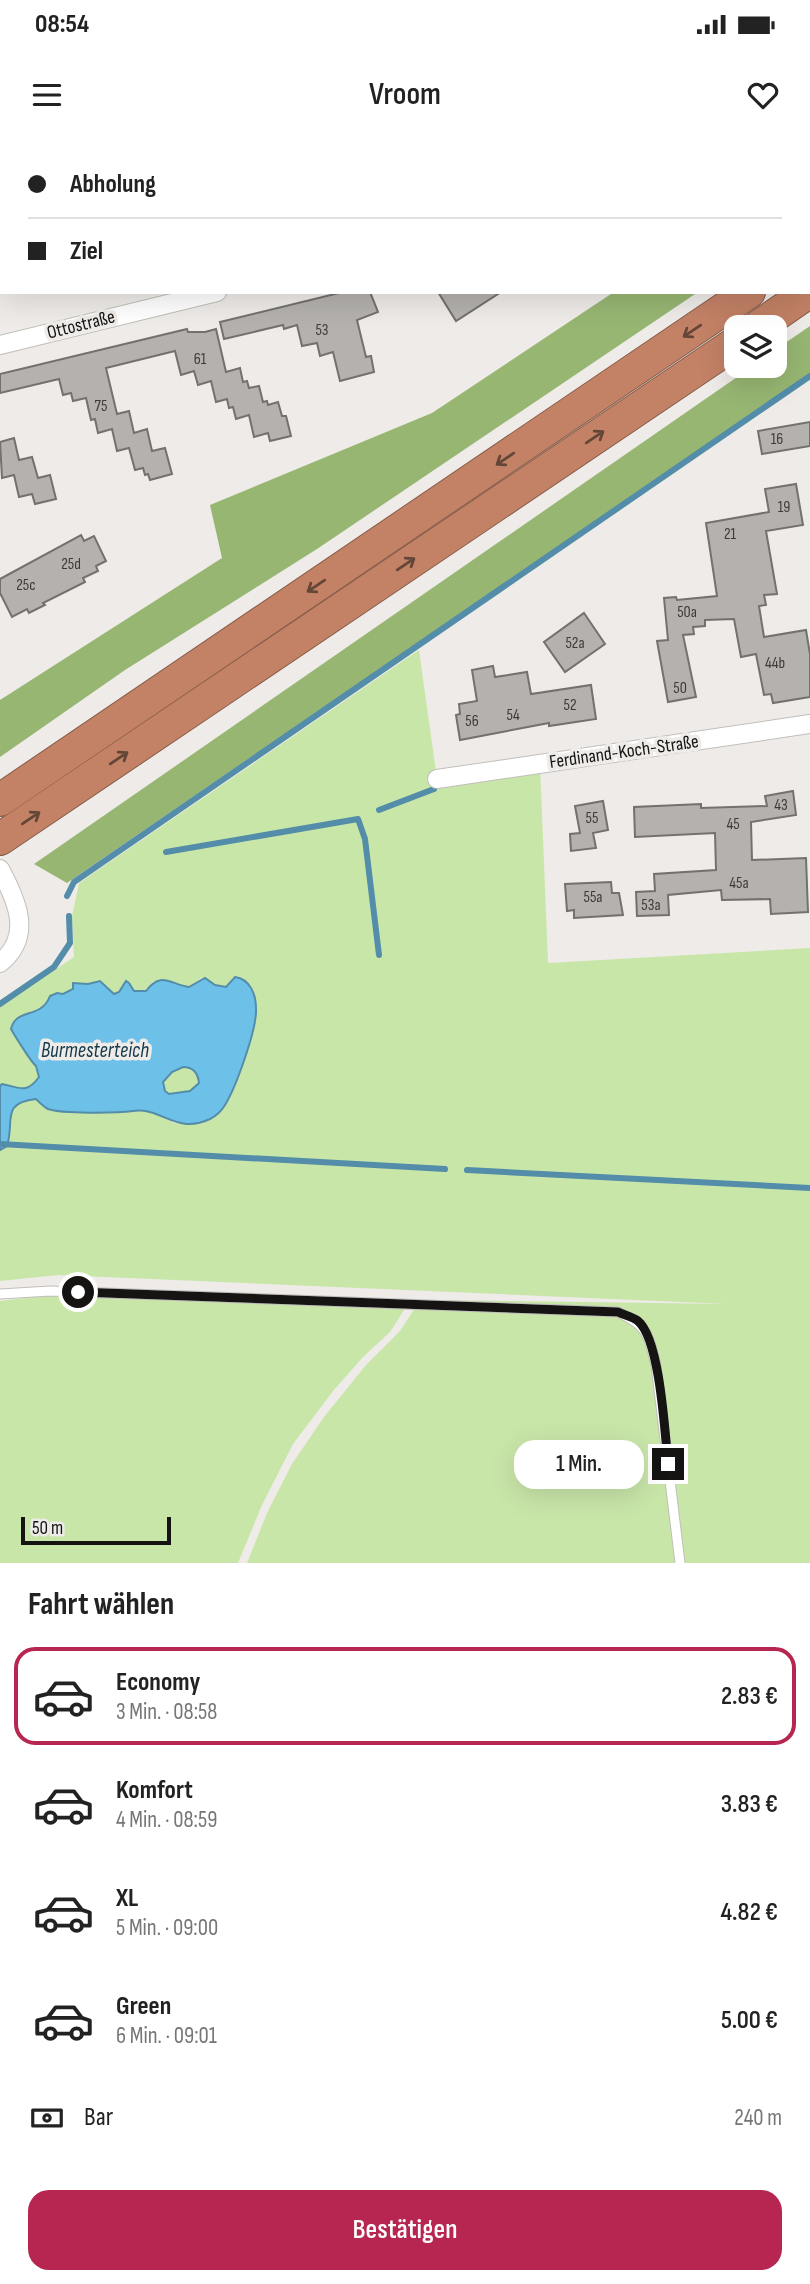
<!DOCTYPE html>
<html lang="de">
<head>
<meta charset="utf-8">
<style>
	:root { --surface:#fff; --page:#f6f6f6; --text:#222; --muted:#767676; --line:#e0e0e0; --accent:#b72650 }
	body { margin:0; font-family:"Sofia Sans Condensed",sans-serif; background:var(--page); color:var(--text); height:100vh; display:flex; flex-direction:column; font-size:26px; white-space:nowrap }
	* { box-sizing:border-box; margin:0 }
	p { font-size:23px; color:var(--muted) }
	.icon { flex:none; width:38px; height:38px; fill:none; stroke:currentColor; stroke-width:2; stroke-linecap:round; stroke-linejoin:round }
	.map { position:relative; height:1423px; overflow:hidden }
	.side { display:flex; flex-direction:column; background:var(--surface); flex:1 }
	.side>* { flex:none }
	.top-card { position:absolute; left:0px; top:0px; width:810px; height:154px; box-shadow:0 7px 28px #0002; display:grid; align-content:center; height:154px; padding:0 28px; background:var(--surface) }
	.buttons { position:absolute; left:724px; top:175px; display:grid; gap:14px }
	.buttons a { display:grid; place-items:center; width:63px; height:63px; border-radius:14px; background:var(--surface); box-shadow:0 7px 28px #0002; font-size:35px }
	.scale { position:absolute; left:21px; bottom:18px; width:150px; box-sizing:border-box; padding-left:7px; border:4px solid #151413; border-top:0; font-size:19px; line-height:24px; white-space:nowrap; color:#151413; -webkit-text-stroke:5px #eeebe8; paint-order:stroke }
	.end { position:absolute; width:32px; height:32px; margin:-16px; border:9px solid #151413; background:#fff; box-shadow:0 0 0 4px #fff }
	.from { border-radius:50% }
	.bubble { position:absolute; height:49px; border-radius:21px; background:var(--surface); box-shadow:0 7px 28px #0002; font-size:23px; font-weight:600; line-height:49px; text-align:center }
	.top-card b { display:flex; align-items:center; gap:24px; height:66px; font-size:26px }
	.top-card b+b { border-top:2px solid var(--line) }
	.top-card i { width:18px; height:18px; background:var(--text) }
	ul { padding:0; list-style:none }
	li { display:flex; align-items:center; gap:21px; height:98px; margin:0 14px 10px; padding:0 14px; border:4px solid transparent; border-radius:21px }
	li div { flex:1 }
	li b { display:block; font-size:26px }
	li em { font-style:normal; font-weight:600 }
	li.selected { border-color:var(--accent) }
	li>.icon { width:63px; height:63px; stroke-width:1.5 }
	h2 { padding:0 28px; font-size:32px; line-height:84px }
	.pay { display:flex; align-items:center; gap:18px; height:77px; padding:0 28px; font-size:26px }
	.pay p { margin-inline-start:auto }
	.cta { display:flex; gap:14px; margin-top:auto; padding:14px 28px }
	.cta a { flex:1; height:80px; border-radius:21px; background:var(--accent); color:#fff; font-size:28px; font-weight:600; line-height:80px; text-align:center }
	.status { display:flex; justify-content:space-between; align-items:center; height:49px; padding:0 35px; background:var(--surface); direction:ltr }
	.status svg { height:19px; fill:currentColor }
	header { display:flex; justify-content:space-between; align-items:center; height:91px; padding:0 28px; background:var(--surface); font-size:32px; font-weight:600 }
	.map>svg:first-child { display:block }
	.green { fill:#c9e6a9 }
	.forest { fill:#97b672 }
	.water { fill:#6dc1e9; stroke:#538da9; stroke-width:2; fill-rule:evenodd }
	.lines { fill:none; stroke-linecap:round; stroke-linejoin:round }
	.stream { stroke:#538da9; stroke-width:6 }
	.building { fill:#b4b1ae; stroke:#73706e; stroke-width:2 }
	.lane-casing { stroke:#c1bfbb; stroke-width:11 }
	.street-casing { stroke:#c1bfbb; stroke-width:20 }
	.highway-casing { stroke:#865c49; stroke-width:34 }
	.lane { stroke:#fff; stroke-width:9 }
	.street { stroke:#fff; stroke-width:18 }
	.highway { stroke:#c38266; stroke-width:32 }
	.oneway { stroke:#634638 }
	.route { stroke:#151413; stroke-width:9 }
	.labels { text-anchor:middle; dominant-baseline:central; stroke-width:7; stroke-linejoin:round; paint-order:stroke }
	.number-label { font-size:16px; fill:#3d3b3a }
	.street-label { font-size:19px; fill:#151413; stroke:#eeebe8 }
	.water-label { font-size:21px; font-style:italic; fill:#143a4b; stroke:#eeebe8 }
</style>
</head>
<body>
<div class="status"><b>08:54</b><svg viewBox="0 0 49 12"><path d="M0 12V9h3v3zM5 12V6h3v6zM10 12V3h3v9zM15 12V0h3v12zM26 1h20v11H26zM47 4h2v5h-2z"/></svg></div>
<header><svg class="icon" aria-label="menu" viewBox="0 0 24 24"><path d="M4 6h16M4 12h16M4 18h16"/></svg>Vroom<svg class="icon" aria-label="heart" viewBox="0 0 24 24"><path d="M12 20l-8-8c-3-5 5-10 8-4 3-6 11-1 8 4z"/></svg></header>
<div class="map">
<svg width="810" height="1423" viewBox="0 0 810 1423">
	<rect width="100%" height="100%" fill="#eeebe8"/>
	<g class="green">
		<path d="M419 510 437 639 540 624 548 823 810 808V1423H247L267 1373 292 1324 324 1277 366 1225 400 1191 415 1168 406 1167 390 1192 363 1217 333 1251 293 1304 262 1365 238 1423H0V1161L51 1155 727 1164 58 1135 0 1141V1010L3 1009 11 969 18 963 36 959 49 969 118 973 140 970 159 975 174 983 196 982 213 977 222 970 229 957 255 877 256 865 232 839 226 847 215 845 201 838 189 847C173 845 169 841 152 842L146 851H134L131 847 122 848 114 854 104 847 82 843 41 870 20 877 13 894C18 902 30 921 36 925L39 937C25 956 18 944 0 946V867L74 817 72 776 79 743Z"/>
		<path d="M183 927C193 927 198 933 199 943L190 951 169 954 165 951 163 942 172 932Z"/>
	</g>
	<g class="forest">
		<path d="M614 152H698L317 409 125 530 0 617V560L222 418 210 365 432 273Z"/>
		<path d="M810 186V234L67 743 34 724 753 226H775V210Z"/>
	</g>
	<path class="water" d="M235 837C250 839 256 854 256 869 257 889 236 947 225 965 222 970 216 976 210 979 176 995 162 967 133 971 118 973 62 974 48 969 44 967 39 962 36 959 0 963 15 981 7 1006L0 1010V946L2 944C19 947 26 955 39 937L36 926C31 922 15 896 11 889 16 867 41 880 50 856L57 853 63 854 73 849V843L88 844 100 841 114 854 119 852 126 841 129 843 134 851H146C161 831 170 844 189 847L205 838 215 845 226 847ZM183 927C193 927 198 933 199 943L190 951 169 954 165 951 163 942 172 932Z"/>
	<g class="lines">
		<g class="stream">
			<path d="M379 670 434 649"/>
			<path d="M166 712 358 679 365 699 379 815"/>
			<path d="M67 756 74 742 810 236"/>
			<path d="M0 864 54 827 70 803 69 776"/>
			<path d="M0 1004 445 1029"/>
			<path d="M467 1030 810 1048"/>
		</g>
	</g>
	<g class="building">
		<path d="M343 152H370L378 172 357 180 366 217 371 216 374 232 340 241 333 212 320 216 317 203 302 206 297 185 284 189 283 185 224 199 220 182Z"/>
		<path d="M438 152H501L456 181Z"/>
		<path d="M187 189 188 192H205L216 189 226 232 240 228 243 242 247 241 249 248 259 246 263 262 267 261 268 265 278 262 282 276H286L291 296 270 301 268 293 254 297 249 275 236 279 233 267 229 268 227 259 216 262 211 241 198 245 194 231 181 235 175 211 106 228 117 274 129 271 134 293 147 289 152 311 165 308 172 334 150 340 148 334 145 335 143 328 135 330 129 308 117 311 112 289 98 293 95 279 91 280 86 258 73 261 71 253 63 255 59 239 0 253V234Z"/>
		<path d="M810 282V306L762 314 758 291Z"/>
		<path d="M14 298 19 320 32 317 38 338 50 335 56 359 35 364 32 354 19 357 14 335 2 338 0 302Z"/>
		<path d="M796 344 803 385 766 391 777 454 764 455 766 465 759 466 764 497 806 490 810 514V557L773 563 771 554 764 555 756 514 741 517 734 479 705 480V486L693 487 694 494 683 495 696 557 668 562 657 501 668 500 664 458 676 457 677 460 717 456 706 383 769 372 765 349Z"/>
		<path d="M81 395 84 401 94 396 106 421 96 426 98 431 83 438 85 442 43 463 45 465 29 473 27 469 12 477 0 453V439Z"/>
		<path d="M584 473 605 504 565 532 544 502Z"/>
		<path d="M493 526 495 537 527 532 531 554 591 545 596 579 549 586V583L460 600 456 575 460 574 459 564 477 561 472 530Z"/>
		<path d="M793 651 796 675 751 682 752 720 806 718 808 772 771 774 770 759 722 760 721 750 668 755 669 775 637 776 636 752 655 751 654 734 716 730 715 693 635 697 634 667 701 664V668L767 666 765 656Z"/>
		<path d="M603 661 608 690 593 693 596 708 571 711 570 694 580 693 575 666Z"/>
		<path d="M611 742 612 753H619L623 775 574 778V770L567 771 565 744Z"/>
	</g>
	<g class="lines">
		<defs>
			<path id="lane" d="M0 1154 50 1151 618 1172C649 1187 648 1194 656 1225L680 1423"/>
			<g id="street">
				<path d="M144 0V2"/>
				<path d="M394 0V2"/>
				<path d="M513 2 515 0"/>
				<path d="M0 205 217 152"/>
				<path d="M437 639 810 584"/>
				<path d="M0 729C16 759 34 796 0 823"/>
			</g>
			<g id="highway">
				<path d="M808 112 810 111"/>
				<path d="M758 187 810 151"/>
				<path d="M0 660 749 152"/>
				<path d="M0 699 737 202"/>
			</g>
		</defs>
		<use href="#lane" class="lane-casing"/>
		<use href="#street" class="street-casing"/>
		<use href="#highway" class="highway-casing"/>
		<use href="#lane" class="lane"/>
		<use href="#street" class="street"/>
		<use href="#highway" class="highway"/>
	</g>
	<defs><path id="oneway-shaft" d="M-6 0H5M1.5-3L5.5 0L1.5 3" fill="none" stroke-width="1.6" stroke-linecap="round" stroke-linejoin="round" transform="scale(1.75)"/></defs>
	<g class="oneway">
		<use href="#oneway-shaft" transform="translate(692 191) rotate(146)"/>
		<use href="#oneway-shaft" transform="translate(595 297) rotate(-34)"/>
		<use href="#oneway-shaft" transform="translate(505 319) rotate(146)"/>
		<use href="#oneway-shaft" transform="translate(406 424) rotate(-34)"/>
		<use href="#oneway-shaft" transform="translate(316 446) rotate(146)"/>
		<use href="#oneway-shaft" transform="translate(119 618) rotate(-34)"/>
		<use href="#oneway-shaft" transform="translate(31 678) rotate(-34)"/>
	</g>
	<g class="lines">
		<path class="route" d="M78 1152 618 1172C624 1175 633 1177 638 1181 660 1199 665 1294 668 1324"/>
	</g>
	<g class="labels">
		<g class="number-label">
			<text x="322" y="190">53</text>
			<text x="200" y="219">61</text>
			<text x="101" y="266">75</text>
			<text x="777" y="299">16</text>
			<text x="784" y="367">19</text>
			<text x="730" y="394">21</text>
			<text x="71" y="424">25d</text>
			<text x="26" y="445">25c</text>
			<text x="687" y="472">50a</text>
			<text x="575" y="503">52a</text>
			<text x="775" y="523">44b</text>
			<text x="680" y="548">50</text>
			<text x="570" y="565">52</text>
			<text x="513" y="575">54</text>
			<text x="472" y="581">56</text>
			<text x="781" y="665">43</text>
			<text x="592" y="678">55</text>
			<text x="733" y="684">45</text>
			<text x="739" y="743">45a</text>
			<text x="593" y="757">55a</text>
			<text x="651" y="765">53a</text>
		</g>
		<g class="street-label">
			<text transform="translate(81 185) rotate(-14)">Ottostraße</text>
			<text transform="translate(624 612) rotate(-8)">Ferdinand-Koch-Straße</text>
		</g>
		<g class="water-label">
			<text x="95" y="910">Burmesterteich</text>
		</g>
	</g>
</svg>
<div class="buttons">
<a><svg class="icon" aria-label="layers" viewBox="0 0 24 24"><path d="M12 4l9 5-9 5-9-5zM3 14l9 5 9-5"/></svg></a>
</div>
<div class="scale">50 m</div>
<i class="end from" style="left:78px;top:1152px"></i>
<i class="end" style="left:668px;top:1324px"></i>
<div class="bubble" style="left:514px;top:1300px;width:130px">1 Min.</div>
<div class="top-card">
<b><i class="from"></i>Abholung</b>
<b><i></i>Ziel</b>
</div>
</div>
<section class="side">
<h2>Fahrt wählen</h2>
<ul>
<li class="selected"><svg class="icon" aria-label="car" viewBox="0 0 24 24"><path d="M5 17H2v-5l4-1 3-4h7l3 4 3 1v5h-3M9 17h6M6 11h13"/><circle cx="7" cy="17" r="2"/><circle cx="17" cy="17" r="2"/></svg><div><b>Economy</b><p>3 Min. · 08:58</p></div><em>2.83 €</em></li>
<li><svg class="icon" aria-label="car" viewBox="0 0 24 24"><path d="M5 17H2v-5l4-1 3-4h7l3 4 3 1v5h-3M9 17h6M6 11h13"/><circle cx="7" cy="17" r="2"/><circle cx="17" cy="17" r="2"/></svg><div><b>Komfort</b><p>4 Min. · 08:59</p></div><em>3.83 €</em></li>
<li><svg class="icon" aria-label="car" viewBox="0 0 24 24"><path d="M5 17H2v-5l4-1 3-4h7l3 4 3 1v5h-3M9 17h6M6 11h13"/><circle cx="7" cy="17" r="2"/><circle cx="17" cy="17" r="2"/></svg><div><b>XL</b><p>5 Min. · 09:00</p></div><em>4.82 €</em></li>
<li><svg class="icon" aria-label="car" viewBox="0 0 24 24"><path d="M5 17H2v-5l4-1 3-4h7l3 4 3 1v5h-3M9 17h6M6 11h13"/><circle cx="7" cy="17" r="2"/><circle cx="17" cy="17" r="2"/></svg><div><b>Green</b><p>6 Min. · 09:01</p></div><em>5.00 €</em></li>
</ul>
<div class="pay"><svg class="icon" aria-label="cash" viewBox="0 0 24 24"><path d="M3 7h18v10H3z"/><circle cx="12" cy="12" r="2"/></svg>Bar<p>240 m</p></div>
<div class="cta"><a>Bestätigen</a></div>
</section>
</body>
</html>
